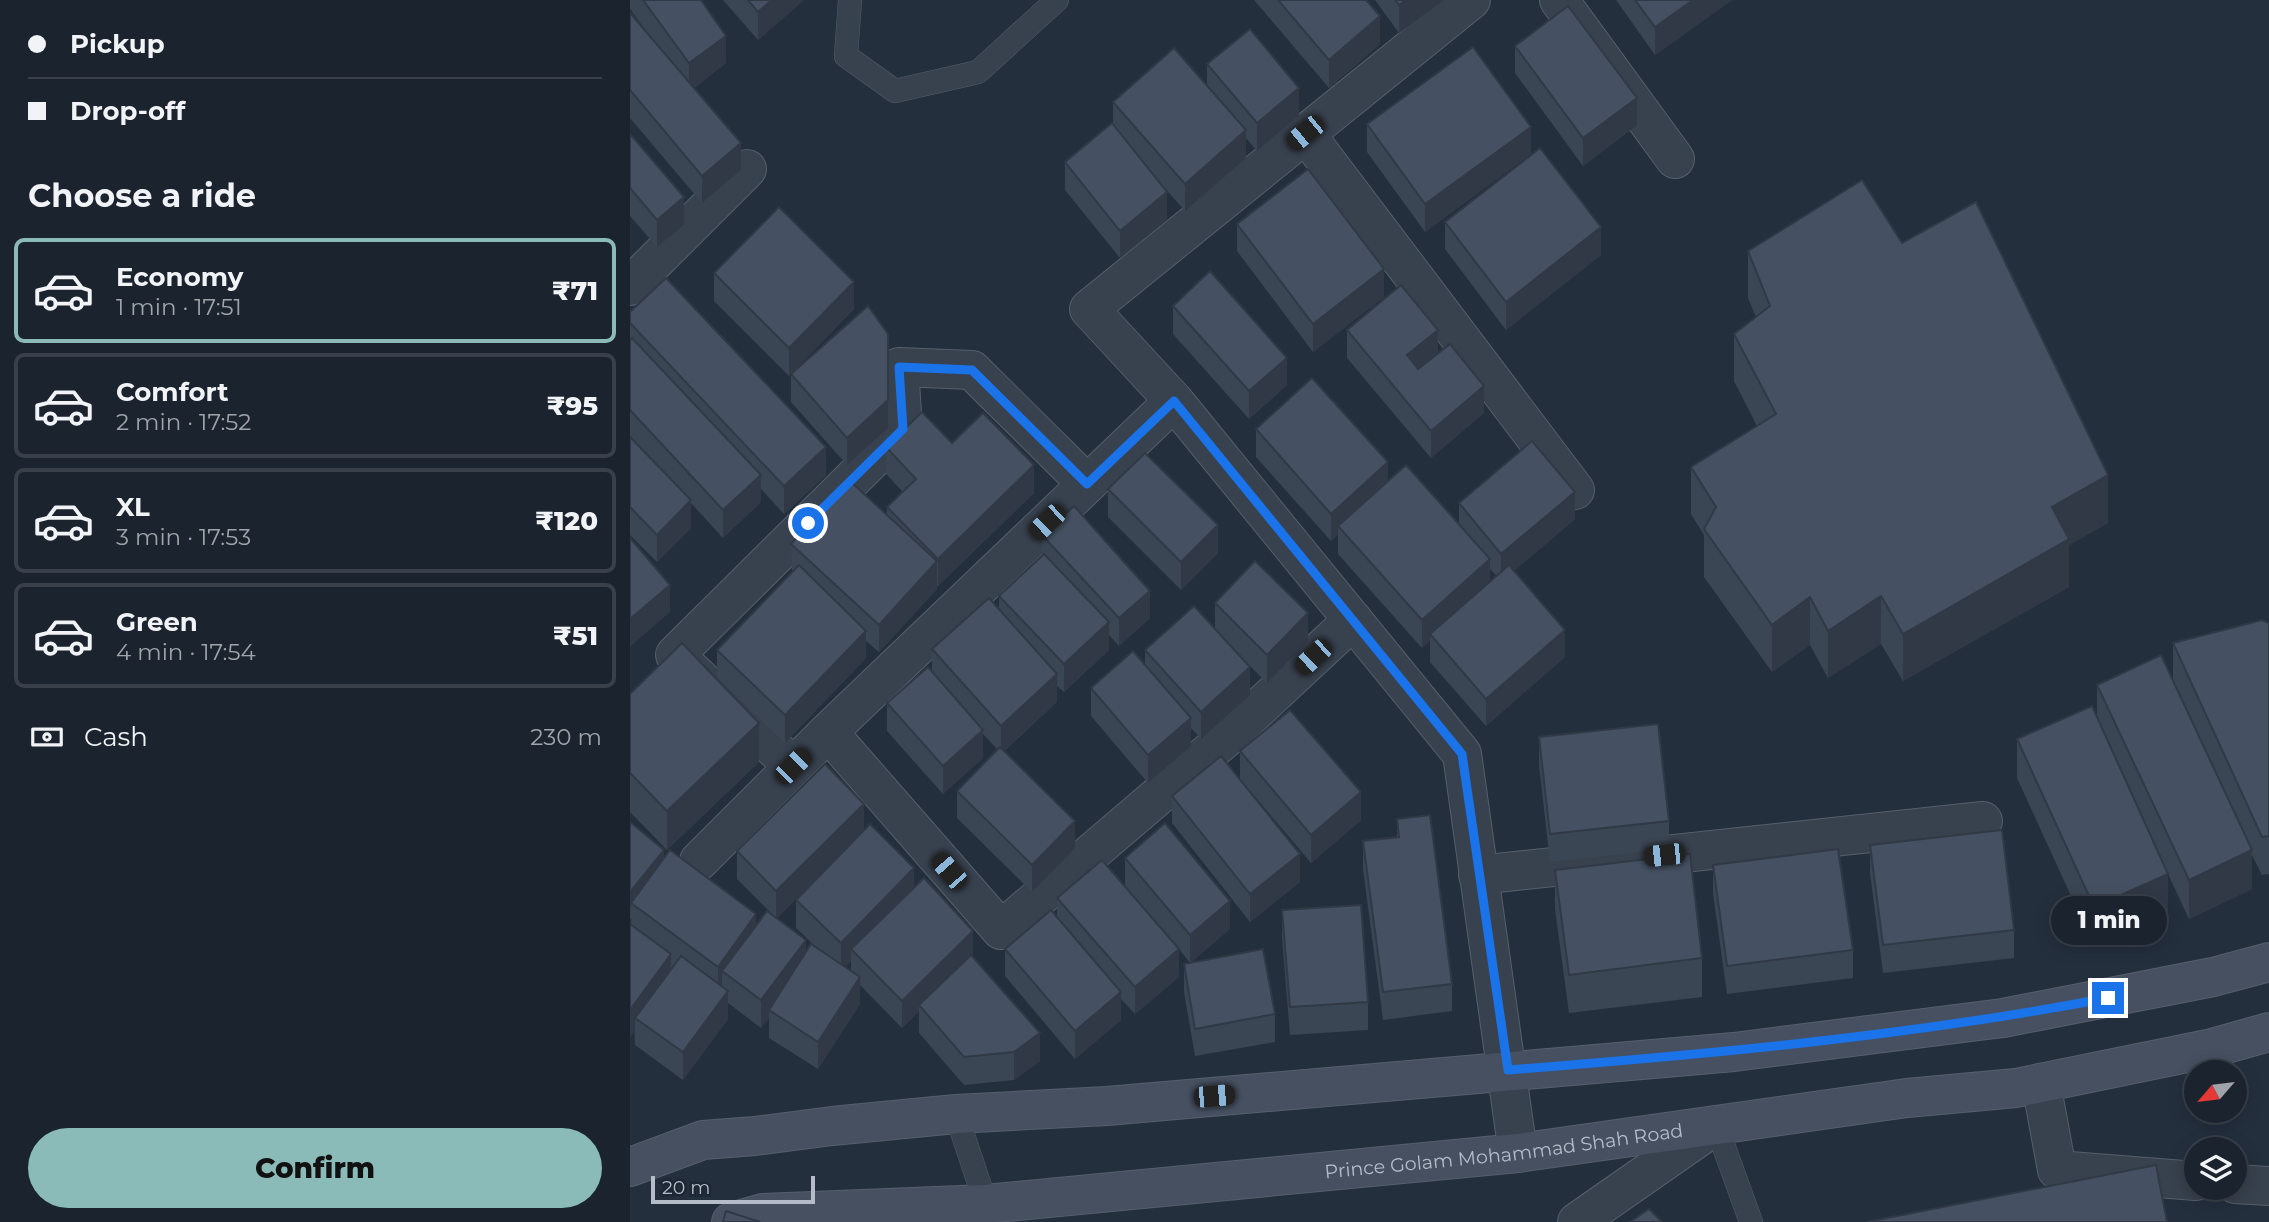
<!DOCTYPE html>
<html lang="en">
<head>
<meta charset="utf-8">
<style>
	:root { --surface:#1b232e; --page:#282f3a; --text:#f1f3f6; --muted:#a0a4aa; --line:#39404a; --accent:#8bbbb9 }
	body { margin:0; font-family:Montserrat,sans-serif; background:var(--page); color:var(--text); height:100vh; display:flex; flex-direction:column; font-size:26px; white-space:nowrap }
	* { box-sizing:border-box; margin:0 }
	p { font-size:23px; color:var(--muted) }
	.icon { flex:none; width:38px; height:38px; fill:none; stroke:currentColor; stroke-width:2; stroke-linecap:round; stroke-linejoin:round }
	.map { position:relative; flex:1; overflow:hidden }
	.side { display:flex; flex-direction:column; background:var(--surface); width:630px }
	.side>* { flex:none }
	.top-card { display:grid; align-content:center; height:154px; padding:0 28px; background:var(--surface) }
	.needle { width:46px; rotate:242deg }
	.controls { position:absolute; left:1554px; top:1060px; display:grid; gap:14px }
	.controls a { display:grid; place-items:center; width:63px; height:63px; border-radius:50%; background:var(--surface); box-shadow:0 4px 18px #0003,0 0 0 2px var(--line); font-size:35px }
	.scale { position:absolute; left:21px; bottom:18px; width:164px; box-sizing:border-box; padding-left:7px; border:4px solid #b4bcc9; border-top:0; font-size:19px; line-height:24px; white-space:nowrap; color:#b4bcc9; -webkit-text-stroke:5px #1d2633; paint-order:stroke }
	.end { position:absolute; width:32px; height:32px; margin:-16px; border:9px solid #1a73e8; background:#fff; box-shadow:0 0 0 4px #fff }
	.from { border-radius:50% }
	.bubble { position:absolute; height:49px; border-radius:24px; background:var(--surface); box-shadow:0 4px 18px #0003,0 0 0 2px var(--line); font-size:23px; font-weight:800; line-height:49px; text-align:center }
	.car { position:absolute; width:21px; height:42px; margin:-21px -10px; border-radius:9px; box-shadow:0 0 5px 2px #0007; background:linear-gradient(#222 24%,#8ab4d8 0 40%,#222 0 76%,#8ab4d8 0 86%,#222 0) }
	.top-card b { display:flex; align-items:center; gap:24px; height:66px; font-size:26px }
	.top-card b+b { border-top:2px solid var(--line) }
	.top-card i { width:18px; height:18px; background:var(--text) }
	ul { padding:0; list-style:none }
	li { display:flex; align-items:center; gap:21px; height:105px; margin:0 14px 10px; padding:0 14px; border:4px solid var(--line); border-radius:10px }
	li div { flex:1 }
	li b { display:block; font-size:26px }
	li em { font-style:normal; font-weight:800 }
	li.selected { border-color:var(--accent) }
	li>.icon { width:63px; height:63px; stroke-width:1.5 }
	h2 { padding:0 28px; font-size:32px; line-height:84px }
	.pay { display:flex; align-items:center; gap:18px; height:77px; padding:0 28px; font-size:26px }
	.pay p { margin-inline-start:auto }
	.primary-button { display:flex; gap:14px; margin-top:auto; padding:14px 28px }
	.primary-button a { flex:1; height:80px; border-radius:42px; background:var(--accent); color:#111; font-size:28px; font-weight:800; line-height:80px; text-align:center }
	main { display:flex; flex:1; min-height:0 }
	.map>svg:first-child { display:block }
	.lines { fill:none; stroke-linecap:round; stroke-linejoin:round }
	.lane-casing { stroke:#565f6c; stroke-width:24 }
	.street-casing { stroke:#565f6c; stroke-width:40 }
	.secondary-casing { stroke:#565f6c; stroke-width:40 }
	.lane { stroke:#38414e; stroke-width:23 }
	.street { stroke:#38414e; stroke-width:38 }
	.secondary { stroke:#465061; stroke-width:38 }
	.wall { fill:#3b4654; fill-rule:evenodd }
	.shaded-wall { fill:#303945 }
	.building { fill:#455162; stroke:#303945; stroke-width:2 }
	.route { stroke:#1a73e8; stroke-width:9 }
	.labels { text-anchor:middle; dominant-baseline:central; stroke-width:6; stroke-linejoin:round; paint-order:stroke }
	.street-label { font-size:19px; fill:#b4bcc9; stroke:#1d2633 }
</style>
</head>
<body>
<main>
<section class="side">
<div class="top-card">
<b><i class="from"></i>Pickup</b>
<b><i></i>Drop-off</b>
</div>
<h2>Choose a ride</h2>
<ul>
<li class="selected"><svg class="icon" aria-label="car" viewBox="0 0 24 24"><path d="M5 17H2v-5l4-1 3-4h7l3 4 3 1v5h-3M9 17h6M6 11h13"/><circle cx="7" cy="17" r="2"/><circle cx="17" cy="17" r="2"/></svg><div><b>Economy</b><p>1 min · 17:51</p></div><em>₹71</em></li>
<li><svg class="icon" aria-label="car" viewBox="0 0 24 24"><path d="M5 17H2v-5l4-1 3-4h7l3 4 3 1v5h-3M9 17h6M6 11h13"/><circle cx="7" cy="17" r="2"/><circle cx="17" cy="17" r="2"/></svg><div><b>Comfort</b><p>2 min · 17:52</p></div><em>₹95</em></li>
<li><svg class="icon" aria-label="car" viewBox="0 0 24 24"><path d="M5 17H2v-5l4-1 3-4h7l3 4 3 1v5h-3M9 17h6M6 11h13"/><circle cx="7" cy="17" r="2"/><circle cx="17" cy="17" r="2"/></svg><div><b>XL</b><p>3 min · 17:53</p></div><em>₹120</em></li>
<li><svg class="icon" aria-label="car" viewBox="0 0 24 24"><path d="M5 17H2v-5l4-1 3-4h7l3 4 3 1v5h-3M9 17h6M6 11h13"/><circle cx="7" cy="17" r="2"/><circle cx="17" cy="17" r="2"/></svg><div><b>Green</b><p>4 min · 17:54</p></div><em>₹51</em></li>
</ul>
<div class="pay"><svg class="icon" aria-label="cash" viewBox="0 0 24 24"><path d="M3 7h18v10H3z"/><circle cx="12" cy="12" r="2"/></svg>Cash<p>230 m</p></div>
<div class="primary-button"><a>Confirm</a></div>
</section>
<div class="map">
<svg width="1639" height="1222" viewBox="0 0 1639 1222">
	<rect width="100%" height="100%" fill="#242f3e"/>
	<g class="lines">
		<defs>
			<g id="lane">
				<path d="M220 0 216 56 265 91 348 72 427 0"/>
				<path d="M326 1114 356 1204"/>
				<path d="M1086 1125 1121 1222"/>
			</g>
			<g id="street">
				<path d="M841 0 459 309 544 401 832 754 888 1153"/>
				<path d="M929 0 1045 159"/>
				<path d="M675 133 945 490"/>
				<path d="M0 286 117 169"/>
				<path d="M198 732 371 930 604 731 723 620"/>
				<path d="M163 766 45 655 273 429 269 367 342 370 457 484"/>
				<path d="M69 861 198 732 544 401"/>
				<path d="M848 875 1353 821"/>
				<path d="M1411 1083 1427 1170 1566 1181"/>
				<path d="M1605 1184 1639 1186"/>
				<path d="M947 1222 1086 1125"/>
			</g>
			<g id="secondary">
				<path d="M0 1167 73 1140 125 1136 202 1126 326 1114 477 1106 1104 1052 1373 1018 1583 977 1639 962"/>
				<path id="s1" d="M101 1222 133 1213 356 1204 888 1153 1277 1098 1386 1088 1582 1048 1639 1032"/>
			</g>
		</defs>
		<use href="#lane" class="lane-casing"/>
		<use href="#street" class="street-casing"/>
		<use href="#secondary" class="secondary-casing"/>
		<use href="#lane" class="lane"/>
		<use href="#street" class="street"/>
		<use href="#secondary" class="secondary"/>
	</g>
	<g class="wall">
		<path d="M0 0H71L96 63 64 88 111 170 72 203 0 118V13L18 34 0 9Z"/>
		<path d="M93 0H174L128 40Z"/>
		<path d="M624 0H736L750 44 699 88Z"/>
		<path d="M745 0H814L769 33Z"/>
		<path d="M986 0H1102L1025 55Z"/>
		<path d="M885 46 1007 125 953 166 885 73Z"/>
		<path d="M577 64 669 115 627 151 616 138V158L555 211 524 176 537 220 490 258 435 190V162L483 125V102L577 85Z"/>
		<path d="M737 124 901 154 795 232 737 152Z"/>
		<path d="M0 134 54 225 27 247 0 216Z"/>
		<path d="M815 222 971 255 876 330 815 249Z"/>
		<path d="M607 224 754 297 683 352 607 251Z"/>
		<path d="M1272 243 1478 523 1439 545V587L1273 681 1251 644 1198 678 1180 645 1142 672 1074 577V535L1061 514V467L1127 426 1104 381V334L1126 317 1118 298V251Z"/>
		<path d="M84 273 224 309 159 376 84 301Z"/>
		<path d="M543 306 657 385 619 419 543 334Z"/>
		<path d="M0 312 196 475 154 514 131 489V502L93 538 61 503V528L27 562 0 535Z"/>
		<path d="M717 330 854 413 801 458 717 358Z"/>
		<path d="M161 374 258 428 217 465 161 402Z"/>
		<path d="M626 429 758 481 829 523V503L945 519 884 571 935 657 856 726 800 662V641L792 648 708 554V534L701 541 626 457ZM860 569 867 576 860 581Z"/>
		<path d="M322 443 404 493 308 586H307V589L249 652 236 641V658L155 743 87 678V650L162 573 161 544 257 515V507L273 492 256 474V447Z"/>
		<path d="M478 489 588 553 551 590 478 517Z"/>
		<path d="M412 535 520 618 489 646 479 635V650L434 692 427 686V702L374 751 445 848 402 892 327 818V791L367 749 353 734V758L313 794 257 731V703L302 672V649L369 610V596L412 556Z"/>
		<path d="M585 603 678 641 637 683 606 652 620 695 571 739 561 728V746L518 783 461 716V688L515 665V650L585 628Z"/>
		<path d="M1639 623V874L1632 875 1622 855V889L1559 919 1538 874V913L1464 946 1387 778V739L1467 718V685L1543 681V643Z"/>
		<path d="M0 694 129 762 37 850 0 812Z"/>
		<path d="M909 737 1039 821V849L920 862 909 765Z"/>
		<path d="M610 751 731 820 681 863 610 779Z"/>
		<path d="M542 796 670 882 620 922 542 823Z"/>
		<path d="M767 819 822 984V1011L753 1020 733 869V841L767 837Z"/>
		<path d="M0 822 34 859 126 925 142 914 107 879V851L234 830 343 957 410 1061 384 1080 334 1085 289 1033V1011L272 1028 230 985V1004L188 1069 139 1038V1018L131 1028 98 1003V1019L53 1080 5 1045 1 918 0 919ZM187 878 166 900V928L187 948 176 952 147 918ZM221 961V971L215 967Z"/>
		<path d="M1240 845 1384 930V958L1253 973 1240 873Z"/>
		<path d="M495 858 600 929 560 963 549 949V977L505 1014 491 999V1020L445 1059 375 976V949L427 917V898L495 886Z"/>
		<path d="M1083 865 1223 950V978L1097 994 1083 893Z"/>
		<path d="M925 870 1072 958V997L939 1013 925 909Z"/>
		<path d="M652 910 738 1002V1030L660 1035 652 938Z"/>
		<path d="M554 964 645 1014V1042L565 1056 554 992Z"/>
	</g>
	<g class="shaded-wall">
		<path d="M142 0H174L128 40V12Z"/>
		<path d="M776 0H814L769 33V5Z"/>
		<path d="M1063 0H1102L1025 55V27Z"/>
		<path d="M750 16V44L699 88V60Z"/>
		<path d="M96 36V63L59 91V63Z"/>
		<path d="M669 88V115L627 151V123Z"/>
		<path d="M1007 98V125L953 166V138Z"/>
		<path d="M901 127V154L795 232V204Z"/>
		<path d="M616 130V158L555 211V184Z"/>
		<path d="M111 143V170L72 203V176Z"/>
		<path d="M537 192V220L490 258V231Z"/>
		<path d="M54 197V225L27 247V220Z"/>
		<path d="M971 227V255L876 330V302Z"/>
		<path d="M754 269V297L683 352V324Z"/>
		<path d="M224 282V309L159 376V348Z"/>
		<path d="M808 330V358L777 383V355Z"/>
		<path d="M657 358V385L619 419V391Z"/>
		<path d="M854 386V413L801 458V431Z"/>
		<path d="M258 400V428L217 465V438Z"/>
		<path d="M196 447V475L154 514V486Z"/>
		<path d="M758 462V490L708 526V534L701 541V514Z"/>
		<path d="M404 465V493L308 586V559Z"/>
		<path d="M131 475V502L93 538V510Z"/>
		<path d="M1478 475V523L1439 545V587L1273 681V634L1422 507Z"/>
		<path d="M945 492V519L871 582V554Z"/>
		<path d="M61 500V528L27 562V535Z"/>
		<path d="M588 525V553L551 590V562Z"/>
		<path d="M860 559V586L800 634V641L792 648V620Z"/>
		<path d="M307 561V589L249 652V625Z"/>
		<path d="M40 585V612L0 647V619Z"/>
		<path d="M520 591V618L489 646V618Z"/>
		<path d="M1251 596V644L1198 678V631Z"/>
		<path d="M1180 597V645L1142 672V625Z"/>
		<path d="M678 613V641L637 683V655Z"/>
		<path d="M479 622V650L434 692V664Z"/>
		<path d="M935 630V657L856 726V699Z"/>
		<path d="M236 631V658L155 743V715Z"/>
		<path d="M620 667V695L571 739V712Z"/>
		<path d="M427 674V702L371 753V726Z"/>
		<path d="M561 718V746L518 783V755Z"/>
		<path d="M129 723V762L37 850V811Z"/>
		<path d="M353 730V758L313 794V766Z"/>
		<path d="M731 792V820L681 863V835Z"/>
		<path d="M234 804V832L146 919V891Z"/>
		<path d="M445 821V848L402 892V865Z"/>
		<path d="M34 850V878L1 903 0 919V892Z"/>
		<path d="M1622 850V889L1559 919V880Z"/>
		<path d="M670 854V882L620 922V894Z"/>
		<path d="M284 868V896L221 949V961L211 971V943Z"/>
		<path d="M1538 874V913L1464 946V907Z"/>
		<path d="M600 901V929L560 963V935Z"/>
		<path d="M126 914V942L92 971V988L88 994V967Z"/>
		<path d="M343 931V959L289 1005V1011L272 1028V1001Z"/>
		<path d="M176 940V968L139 1010V1018L131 1028V1000Z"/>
		<path d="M549 949V977L505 1014V987Z"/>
		<path d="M41 954V981L5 1018V1031L0 1038V1010Z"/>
		<path d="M230 977V1004L188 1069V1042Z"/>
		<path d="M98 991V1019L53 1080V1052Z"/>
		<path d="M491 992V1020L445 1059V1031Z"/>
		<path d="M410 1033V1061L384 1080V1052Z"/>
	</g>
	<g class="building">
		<path d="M13 0H71L96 36 59 63Z"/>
		<path d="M118 0H142L128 12Z"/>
		<path d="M648 0H736L750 16 699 60Z"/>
		<path d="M765 0H776L769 5Z"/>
		<path d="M1005 0H1063L1025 27Z"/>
		<path d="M938 6 1007 98 953 138 885 46Z"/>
		<path d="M0 13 111 143 72 176 0 90Z"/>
		<path d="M620 29 669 88 627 123 577 64Z"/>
		<path d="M843 47 901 127 795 204 737 124Z"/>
		<path d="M544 48 616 130 555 184 483 102Z"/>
		<path d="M482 123 537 192 490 231 435 162Z"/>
		<path d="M0 134 54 197 27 220 0 188Z"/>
		<path d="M910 148 971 227 876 302 815 222Z"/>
		<path d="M678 169 754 269 683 324 607 224Z"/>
		<path d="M1232 180 1272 243 1346 202 1478 475 1422 507 1439 539 1273 634 1251 596 1198 631 1180 597 1142 625 1074 529 1086 507 1061 467 1146 414 1104 334 1140 306 1118 251Z"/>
		<path d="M149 207 224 282 159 348 84 273Z"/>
		<path d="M580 271 657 358 619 391 543 306Z"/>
		<path d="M36 278 196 447 154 486 0 323V312Z"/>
		<path d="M771 285 808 330 777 355 788 369 820 344 854 386 801 431 717 330Z"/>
		<path d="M238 306 258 334V400L217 438 161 374Z"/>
		<path d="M2 338 131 475 93 510 0 410V340Z"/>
		<path d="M682 378 758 462 701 514 626 429Z"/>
		<path d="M292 412 322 443 353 413 404 465 308 559 257 507 286 479 256 447Z"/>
		<path d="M0 437 61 500 27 535 0 507Z"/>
		<path d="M902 441 945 492 871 554 829 503Z"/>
		<path d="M515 453 588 525 551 562 478 489Z"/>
		<path d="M776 465 860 559 792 620 708 526Z"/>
		<path d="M220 481 307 561 249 625 161 544Z"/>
		<path d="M444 506 520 591 489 618 412 535Z"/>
		<path d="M0 538 40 585 0 619Z"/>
		<path d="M414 554 479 622 434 664 369 596Z"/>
		<path d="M625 561 678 613 637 655 585 603Z"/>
		<path d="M169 565 236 631 155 715 87 650Z"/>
		<path d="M879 565 935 630 856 699 800 634Z"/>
		<path d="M359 598 427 674 371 726 302 649Z"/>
		<path d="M564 606 620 667 571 712 515 650Z"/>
		<path d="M1632 620 1639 623V836L1632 837 1543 643Z"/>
		<path d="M52 643 129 723 37 811 0 773V694Z"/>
		<path d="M503 651 561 718 518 755 461 688Z"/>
		<path d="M1531 655 1622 850 1559 880 1467 685Z"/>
		<path d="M298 667 353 730 313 766 257 703Z"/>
		<path d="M1462 706 1538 874 1464 907 1387 739Z"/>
		<path d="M660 710 731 792 681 835 610 751Z"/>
		<path d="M1028 724 1039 821 920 834 909 737Z"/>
		<path d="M370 747 445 821 402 865 327 791Z"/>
		<path d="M591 756 670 854 620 894 542 796Z"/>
		<path d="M195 764 234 804 146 891 107 851Z"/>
		<path d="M800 815 822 984 753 992 733 841 769 837 767 819Z"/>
		<path d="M0 822 34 850 0 892Z"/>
		<path d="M535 823 600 901 560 935 495 858Z"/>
		<path d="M240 824 284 868 211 943 166 900Z"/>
		<path d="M1372 830 1384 930 1253 945 1240 845Z"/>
		<path d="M1208 849 1223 950 1097 966 1083 865Z"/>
		<path d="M40 850 126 914 88 967 1 903Z"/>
		<path d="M1060 854 1072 958 939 975 925 870Z"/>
		<path d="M472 860 549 949 505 987 427 898Z"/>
		<path d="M294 878 343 931 272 1001 221 949Z"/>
		<path d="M731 905 738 1002 660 1007 652 910Z"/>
		<path d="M421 910 491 992 445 1031 375 949Z"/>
		<path d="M137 911 176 940 131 1000 92 971Z"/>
		<path d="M0 924 41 954 0 1010Z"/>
		<path d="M181 944 230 977 188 1042 139 1010Z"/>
		<path d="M633 949 645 1014 565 1029 554 964Z"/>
		<path d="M341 955 410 1033 384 1052 334 1057 289 1005Z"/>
		<path d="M51 956 98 991 53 1052 5 1018Z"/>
		<path d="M1526 1165 1537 1222H1237Z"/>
		<path d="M1019 1209 1032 1222H1000Z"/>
		<path d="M96 1211 130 1222H93Z"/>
	</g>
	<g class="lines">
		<path class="route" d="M178 523 273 429 269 367 342 370 457 484 544 401 832 754 878 1070C1080 1054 1279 1036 1478 998"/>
	</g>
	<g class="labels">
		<g class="street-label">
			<text stroke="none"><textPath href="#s1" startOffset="777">Prince Golam Mohammad Shah Road</textPath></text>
		</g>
	</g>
</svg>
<div class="controls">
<a><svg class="needle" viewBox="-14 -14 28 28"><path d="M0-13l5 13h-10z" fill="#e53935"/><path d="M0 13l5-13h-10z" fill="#a0a4aa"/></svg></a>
<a><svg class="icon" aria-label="layers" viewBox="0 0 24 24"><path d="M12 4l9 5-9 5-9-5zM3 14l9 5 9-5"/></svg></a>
</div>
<div class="scale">20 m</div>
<i class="end from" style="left:178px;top:523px"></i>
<i class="end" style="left:1478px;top:998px"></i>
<div class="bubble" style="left:1421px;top:896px;width:116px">1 min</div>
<i class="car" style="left:675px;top:133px;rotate:231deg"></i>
<i class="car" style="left:417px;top:522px;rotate:226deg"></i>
<i class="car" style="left:683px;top:657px;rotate:227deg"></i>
<i class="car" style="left:163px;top:766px;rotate:45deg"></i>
<i class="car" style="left:1034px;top:855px;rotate:264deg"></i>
<i class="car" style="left:319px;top:871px;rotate:319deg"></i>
<i class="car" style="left:584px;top:1096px;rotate:85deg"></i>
</div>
</main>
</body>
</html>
